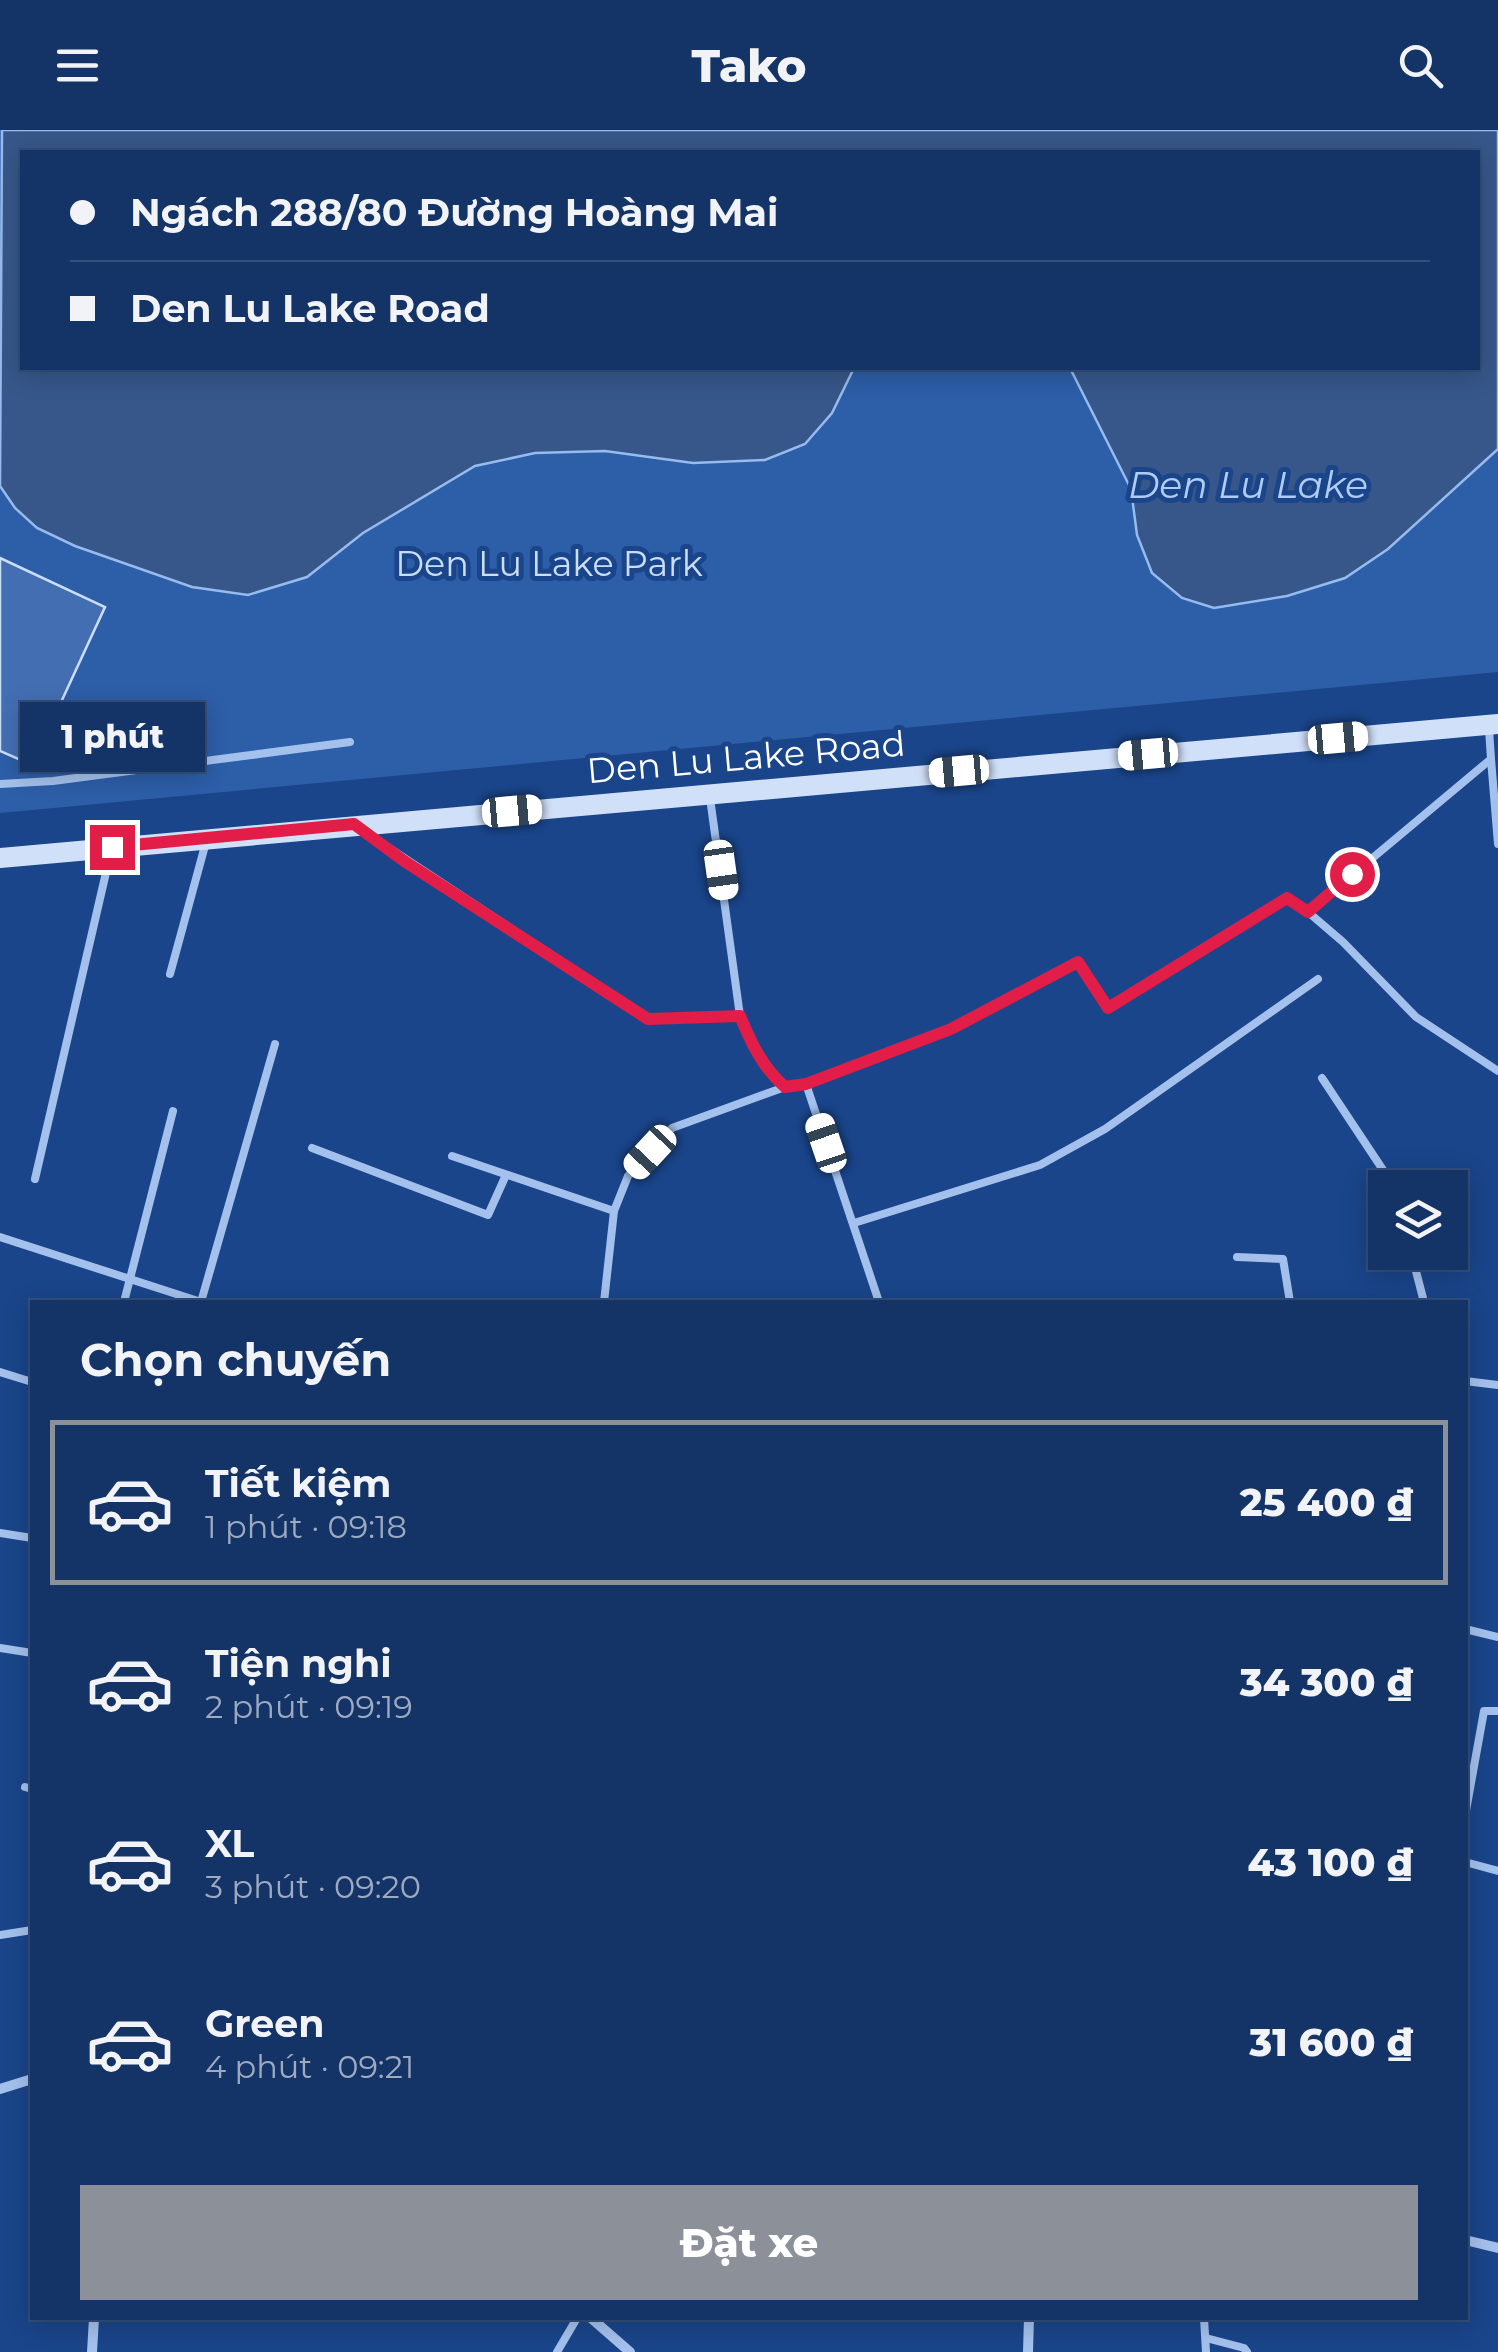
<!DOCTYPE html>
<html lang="vi">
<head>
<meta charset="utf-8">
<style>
	:root { --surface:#143468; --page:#213f71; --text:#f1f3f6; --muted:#9daac0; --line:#334f7c; --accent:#8c9099 }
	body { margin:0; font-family:Montserrat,sans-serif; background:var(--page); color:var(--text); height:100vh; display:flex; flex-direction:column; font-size:38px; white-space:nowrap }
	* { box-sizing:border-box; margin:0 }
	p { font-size:32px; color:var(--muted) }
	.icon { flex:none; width:55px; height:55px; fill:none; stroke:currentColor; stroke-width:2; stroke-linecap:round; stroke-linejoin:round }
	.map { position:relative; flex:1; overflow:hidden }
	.side { position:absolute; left:30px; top:1170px; width:1438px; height:1020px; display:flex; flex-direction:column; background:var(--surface); border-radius:0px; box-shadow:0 5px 25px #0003,0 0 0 2px var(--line) }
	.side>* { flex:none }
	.top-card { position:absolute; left:20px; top:20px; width:1460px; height:220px; border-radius:0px; box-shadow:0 5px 25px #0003,0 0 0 2px var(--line); display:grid; align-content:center; height:220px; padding:0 50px; background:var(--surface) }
	.buttons { position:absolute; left:1368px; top:1040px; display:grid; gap:20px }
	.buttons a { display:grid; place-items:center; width:100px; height:100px; border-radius:0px; background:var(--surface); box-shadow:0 5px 25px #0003,0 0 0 2px var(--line); font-size:50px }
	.end { position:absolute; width:45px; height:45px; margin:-22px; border:12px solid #e11d48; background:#fff; box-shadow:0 0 0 5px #fff }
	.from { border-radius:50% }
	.bubble { position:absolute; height:70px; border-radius:0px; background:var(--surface); box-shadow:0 5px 25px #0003,0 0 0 2px var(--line); font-size:32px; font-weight:800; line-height:70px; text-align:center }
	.car { position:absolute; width:30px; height:60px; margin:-30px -15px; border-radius:12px; box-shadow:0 0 8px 2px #0007; background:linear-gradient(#fff 24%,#345 0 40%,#fff 0 76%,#345 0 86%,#fff 0) }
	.top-card b { display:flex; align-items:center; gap:35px; height:95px; font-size:38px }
	.top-card b+b { border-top:2px solid var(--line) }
	.top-card i { width:25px; height:25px; background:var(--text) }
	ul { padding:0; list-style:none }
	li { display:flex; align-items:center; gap:30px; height:165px; margin:0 20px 15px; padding:0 30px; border:5px solid transparent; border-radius:0px }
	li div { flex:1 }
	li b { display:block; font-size:38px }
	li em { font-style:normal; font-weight:800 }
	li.active { border-color:var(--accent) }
	li>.icon { width:90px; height:90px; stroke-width:1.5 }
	h2 { padding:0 50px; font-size:45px; line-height:120px }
	.action { display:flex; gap:20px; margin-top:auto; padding:20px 50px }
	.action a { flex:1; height:115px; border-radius:0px; background:var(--accent); color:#fff; font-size:40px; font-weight:800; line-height:115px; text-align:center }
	header { display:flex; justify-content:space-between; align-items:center; height:130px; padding:0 50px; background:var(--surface); font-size:45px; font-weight:800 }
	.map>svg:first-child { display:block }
	.green { fill:#2d5ea8; fill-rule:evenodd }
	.water { fill:#37578a; stroke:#97bbef; stroke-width:2.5 }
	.building { fill:#436fb2; stroke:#caddf9; stroke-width:2.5 }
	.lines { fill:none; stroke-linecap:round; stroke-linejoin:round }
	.lane { stroke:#a4c1ed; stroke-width:8 }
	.street { stroke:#a4c1ed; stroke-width:10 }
	.secondary { stroke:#d1e0f9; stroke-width:20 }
	.route { stroke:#e11d48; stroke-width:12 }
	.labels { text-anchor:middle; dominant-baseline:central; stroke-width:10; stroke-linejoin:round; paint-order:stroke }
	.park-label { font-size:35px; fill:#caddf9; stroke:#1a458a }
	.street-label { font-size:35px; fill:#fff; stroke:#1a458a }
	.water-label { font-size:38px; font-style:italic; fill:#b0ccf4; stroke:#1a458a }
</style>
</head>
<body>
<header><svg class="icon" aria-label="menu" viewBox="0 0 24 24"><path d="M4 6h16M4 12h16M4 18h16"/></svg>Tako<svg class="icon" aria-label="search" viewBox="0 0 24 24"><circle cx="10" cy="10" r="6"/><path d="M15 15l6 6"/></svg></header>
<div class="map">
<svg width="1498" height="2222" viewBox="0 0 1498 2222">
	<rect width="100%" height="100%" fill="#1a458a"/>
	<path class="green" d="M0 0H1498V542L0 683ZM22 22H1478V238H22Z"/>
	<path class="water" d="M2 0H1498V319L1388 419 1345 448 1287 466 1214 478 1182 468 1152 443 1137 405 1131 359 1070 238H1478V22H22V238H854L832 283 805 314 765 330 693 333 605 321 535 323 475 336 363 403 307 447 248 465 192 457 75 416 37 398 15 378 0 356Z"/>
	<path class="building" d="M0 428 105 477 32 635 0 621Z"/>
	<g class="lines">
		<g class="lane">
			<path d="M1491 629 1498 714"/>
			<path d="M0 654 53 651 350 612"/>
			<path d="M710 668 740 886C751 913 762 938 785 957"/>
			<path d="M362 700 648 889 740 886"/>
			<path d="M1308 782 1343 812 1416 887 1498 941"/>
			<path d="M170 844 206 712"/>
			<path d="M1322 948 1395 1058"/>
			<path d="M806 954 879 1172"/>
			<path d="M312 1018 488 1085 506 1045"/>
			<path d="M452 1026 614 1081"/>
			<path d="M35 1049 111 721"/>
			<path d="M854 1093 1040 1035 1105 999 1318 849"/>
			<path d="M0 1107 201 1172"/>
			<path d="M1411 1122 1424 1172"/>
			<path d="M1237 1127 1283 1129 1290 1172"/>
			<path d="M124 1172 173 981"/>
			<path d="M201 1172 275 914"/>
			<path d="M604 1172 614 1081 628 1046 672 998 785 957 806 954 951 899 1078 832 1108 878 1287 768 1308 782 1491 629 1489 599"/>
			<path d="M0 1242 32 1252"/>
			<path d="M1465 1251 1498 1255"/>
			<path d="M0 1403 32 1408"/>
			<path d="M1465 1499 1498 1507"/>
			<path d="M0 1518 32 1523"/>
			<path d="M25 1657 32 1659"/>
			<path d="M1465 1686 1484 1581H1498"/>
			<path d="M1465 1732 1498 1741"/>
			<path d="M0 1805 32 1800"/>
			<path d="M1204 2188 1206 2222"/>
			<path d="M1206 2208 1244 2218 1247 2222"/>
			<path d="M557 2222 577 2188"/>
		</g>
		<g class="street">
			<path d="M0 1959 32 1949"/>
			<path d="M1465 2110 1498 2118"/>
			<path d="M591 2188 630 2222"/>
			<path d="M92 2222 94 2188"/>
			<path d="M1028 2222 1029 2188"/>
		</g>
		<path class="secondary" d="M0 728 1498 594"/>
	</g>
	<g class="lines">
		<path class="route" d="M112 717 354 694 404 731 648 889 740 886C751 913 763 938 785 957L806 954 951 899 1078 832 1108 878 1287 768 1308 782 1352 744"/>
	</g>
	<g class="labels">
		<g class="park-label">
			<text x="549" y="433">Den Lu Lake Park</text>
		</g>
		<g class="street-label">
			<text transform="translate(746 627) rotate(-5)">Den Lu Lake Road</text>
		</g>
		<g class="water-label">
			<text x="1248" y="354">Den Lu Lake</text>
		</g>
	</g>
</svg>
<div class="buttons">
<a><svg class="icon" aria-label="layers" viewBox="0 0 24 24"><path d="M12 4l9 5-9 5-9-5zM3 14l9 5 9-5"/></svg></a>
</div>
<i class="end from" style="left:1352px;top:744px"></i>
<i class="end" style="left:112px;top:717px"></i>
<div class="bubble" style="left:20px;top:572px;width:185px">1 phút</div>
<i class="car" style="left:1338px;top:608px;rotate:85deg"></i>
<i class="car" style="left:1148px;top:624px;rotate:265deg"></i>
<i class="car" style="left:959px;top:641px;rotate:265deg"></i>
<i class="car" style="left:512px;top:681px;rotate:85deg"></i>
<i class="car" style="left:721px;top:740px;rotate:172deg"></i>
<i class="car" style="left:826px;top:1013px;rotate:341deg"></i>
<i class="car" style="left:650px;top:1022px;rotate:223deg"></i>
<div class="top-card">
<b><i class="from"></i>Ngách 288/80 Đường Hoàng Mai</b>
<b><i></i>Den Lu Lake Road</b>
</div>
<section class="side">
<h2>Chọn chuyến</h2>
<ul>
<li class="active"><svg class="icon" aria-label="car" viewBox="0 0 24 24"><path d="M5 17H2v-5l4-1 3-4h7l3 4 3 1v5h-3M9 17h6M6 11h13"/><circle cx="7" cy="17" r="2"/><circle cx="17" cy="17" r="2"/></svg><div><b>Tiết kiệm</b><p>1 phút · 09:18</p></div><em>25 400 ₫</em></li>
<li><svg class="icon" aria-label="car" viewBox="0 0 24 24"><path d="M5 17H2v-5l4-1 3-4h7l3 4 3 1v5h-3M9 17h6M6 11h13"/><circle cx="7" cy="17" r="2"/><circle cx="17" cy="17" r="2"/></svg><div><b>Tiện nghi</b><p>2 phút · 09:19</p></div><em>34 300 ₫</em></li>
<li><svg class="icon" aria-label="car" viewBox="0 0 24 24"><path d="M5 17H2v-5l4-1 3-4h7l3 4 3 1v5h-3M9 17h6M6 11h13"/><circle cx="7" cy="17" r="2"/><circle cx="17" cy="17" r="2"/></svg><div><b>XL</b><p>3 phút · 09:20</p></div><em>43 100 ₫</em></li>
<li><svg class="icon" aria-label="car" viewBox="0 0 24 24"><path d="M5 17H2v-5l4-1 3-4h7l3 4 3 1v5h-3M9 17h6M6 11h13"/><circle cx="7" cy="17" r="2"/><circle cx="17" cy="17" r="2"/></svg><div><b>Green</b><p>4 phút · 09:21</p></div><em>31 600 ₫</em></li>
</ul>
<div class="action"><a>Đặt xe</a></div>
</section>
</div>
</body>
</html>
